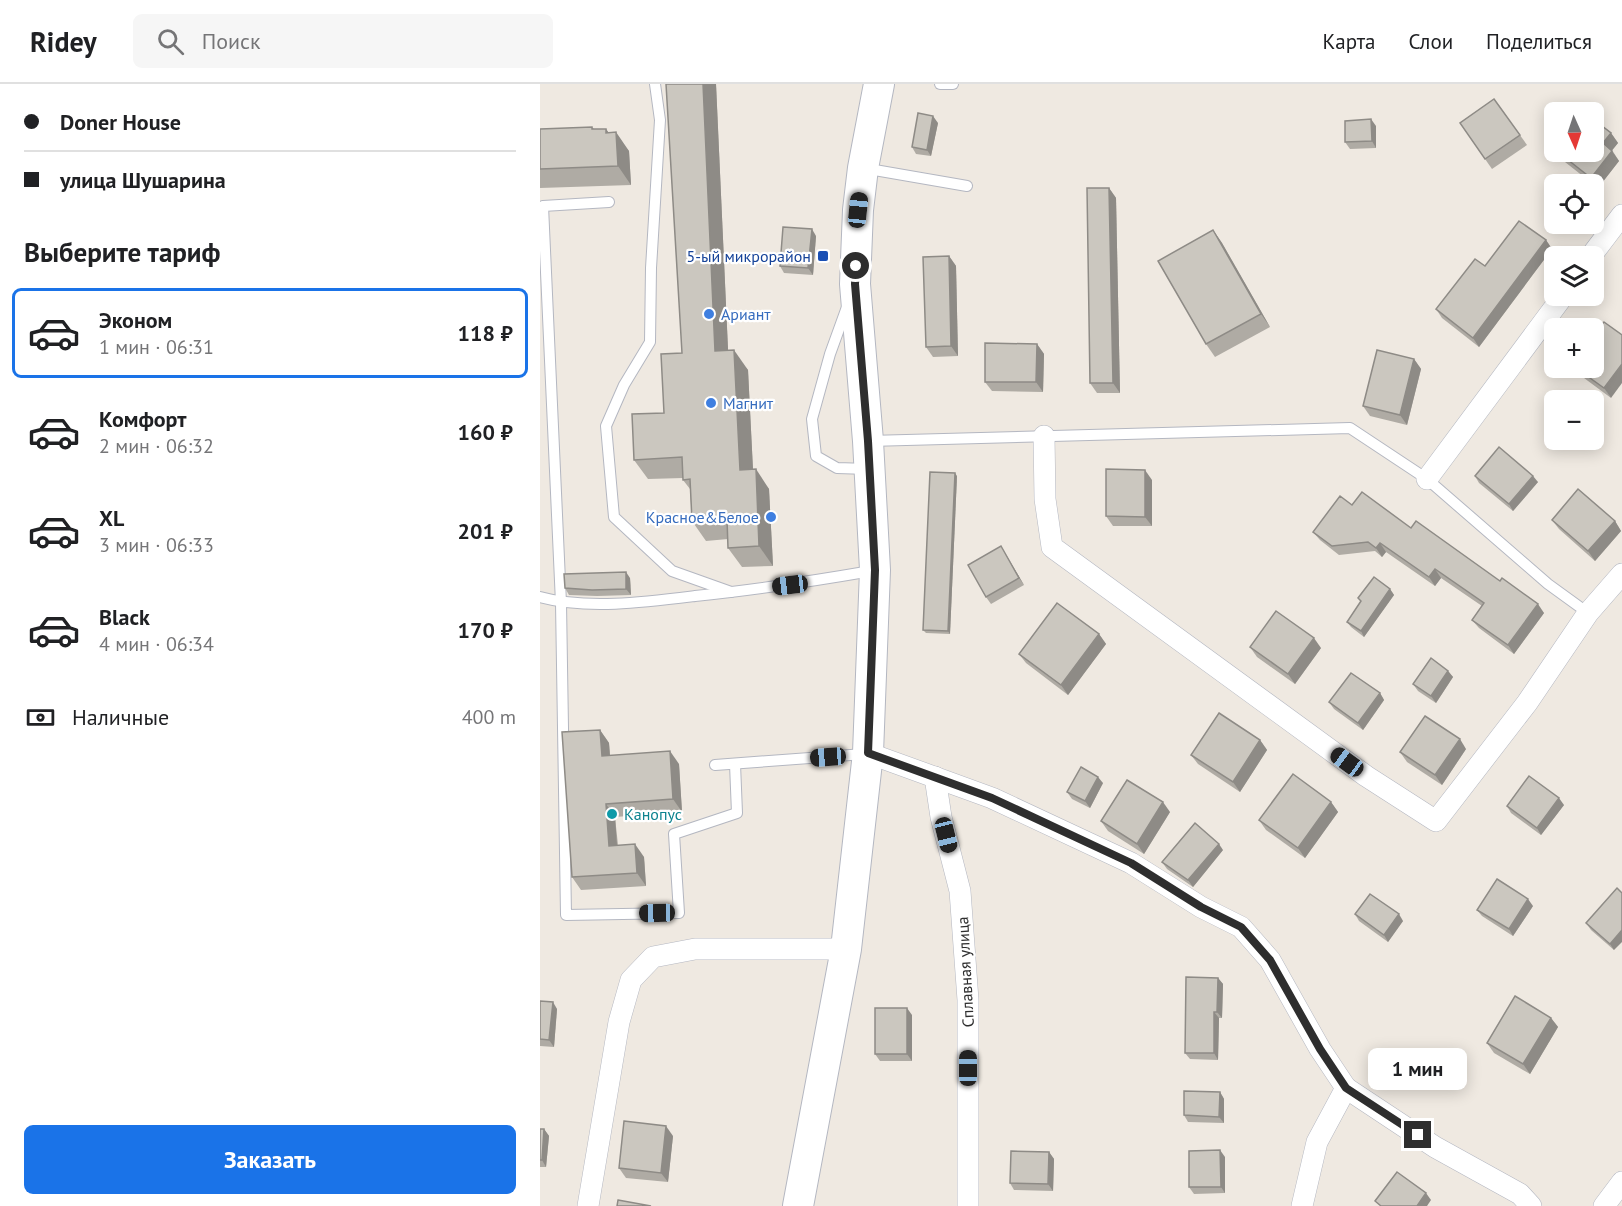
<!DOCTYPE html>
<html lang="ru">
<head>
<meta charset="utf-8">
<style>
	:root { --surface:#fff; --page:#f6f6f6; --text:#202124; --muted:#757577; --line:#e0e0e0; --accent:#1a73e8 }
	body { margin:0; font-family:"PT Sans",sans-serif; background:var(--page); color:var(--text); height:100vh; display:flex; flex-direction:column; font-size:22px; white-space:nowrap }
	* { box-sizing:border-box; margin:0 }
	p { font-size:20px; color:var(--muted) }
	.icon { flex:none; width:33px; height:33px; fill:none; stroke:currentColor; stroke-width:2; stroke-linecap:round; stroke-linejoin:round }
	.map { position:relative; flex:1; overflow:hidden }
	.details { display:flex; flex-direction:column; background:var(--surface); width:540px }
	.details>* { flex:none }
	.hud { display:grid; align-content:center; height:132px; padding:0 24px; background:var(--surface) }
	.needle { width:39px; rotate:177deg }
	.fabs { position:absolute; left:1004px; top:18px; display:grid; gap:12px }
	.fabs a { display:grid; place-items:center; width:60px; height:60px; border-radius:9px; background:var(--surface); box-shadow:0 3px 15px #0003; font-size:30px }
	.end { position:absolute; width:27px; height:27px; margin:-14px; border:8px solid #2e2e2e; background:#fff; box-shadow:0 0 0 3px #fff }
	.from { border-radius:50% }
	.bubble { position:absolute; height:42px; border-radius:9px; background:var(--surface); box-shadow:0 3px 15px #0003; font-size:20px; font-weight:700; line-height:42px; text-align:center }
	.car { position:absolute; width:18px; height:36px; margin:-18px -9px; border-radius:8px; box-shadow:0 0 4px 2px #0007; background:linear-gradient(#222 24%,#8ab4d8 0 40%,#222 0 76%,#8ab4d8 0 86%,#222 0) }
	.hud b { display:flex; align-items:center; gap:21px; height:57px; font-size:22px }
	.hud b+b { border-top:2px solid var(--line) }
	.hud i { width:15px; height:15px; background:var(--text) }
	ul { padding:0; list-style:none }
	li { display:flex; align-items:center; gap:18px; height:90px; margin:0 12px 9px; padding:0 12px; border:3px solid transparent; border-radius:9px }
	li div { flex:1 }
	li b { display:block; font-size:22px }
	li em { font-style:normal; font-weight:700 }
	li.on { border-color:var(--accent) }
	li>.icon { width:54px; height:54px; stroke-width:1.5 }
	h2 { padding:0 24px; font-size:27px; line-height:72px }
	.pay { display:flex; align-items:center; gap:15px; height:66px; padding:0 24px; font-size:22px }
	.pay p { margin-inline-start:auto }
	.primary-button { display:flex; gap:12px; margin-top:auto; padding:12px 24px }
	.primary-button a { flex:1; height:69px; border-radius:9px; background:var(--accent); color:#fff; font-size:24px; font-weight:700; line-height:69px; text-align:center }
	header { display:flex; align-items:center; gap:36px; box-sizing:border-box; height:84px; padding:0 30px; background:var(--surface); border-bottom:2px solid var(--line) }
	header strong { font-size:28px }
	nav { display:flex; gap:33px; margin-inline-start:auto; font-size:21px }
	.search { width:420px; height:54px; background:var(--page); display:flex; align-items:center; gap:15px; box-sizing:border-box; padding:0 21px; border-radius:9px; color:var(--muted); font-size:22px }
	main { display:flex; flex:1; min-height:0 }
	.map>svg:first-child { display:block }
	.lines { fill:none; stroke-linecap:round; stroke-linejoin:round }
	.lane-casing { stroke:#b4b7c1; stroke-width:12 }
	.street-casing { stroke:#b4b7c1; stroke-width:22 }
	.secondary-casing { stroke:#b4b7c1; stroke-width:32 }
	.lane { stroke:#fff; stroke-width:10 }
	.street { stroke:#fff; stroke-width:21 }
	.secondary { stroke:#fff; stroke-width:30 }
	.wall { fill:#afaba4 }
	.shaded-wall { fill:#8e8b86 }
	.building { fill:#cbc7bf; stroke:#8e8b86; stroke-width:1.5 }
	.route { stroke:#2e2e2e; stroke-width:8 }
	.transit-dot { fill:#1a4fb4; stroke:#fff; stroke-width:2 }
	.shop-dot { fill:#3f7fe0; stroke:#fff; stroke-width:2 }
	.culture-dot { fill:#0f9aa8; stroke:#fff; stroke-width:2 }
	.labels { text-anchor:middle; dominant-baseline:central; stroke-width:4.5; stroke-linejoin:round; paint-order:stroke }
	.transit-label { font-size:16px; fill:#164399; stroke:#fff; text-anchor:end }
	.shop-label { font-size:16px; fill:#366cbe; stroke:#fff; text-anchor:start }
	.culture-label { font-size:16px; fill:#0d838f; stroke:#fff; text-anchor:start }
	.street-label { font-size:16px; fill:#2e2e2e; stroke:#fff }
</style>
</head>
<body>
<header>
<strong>Ridey</strong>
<div class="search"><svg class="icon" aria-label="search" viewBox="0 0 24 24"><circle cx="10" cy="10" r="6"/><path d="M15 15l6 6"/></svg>Поиск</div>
<nav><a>Карта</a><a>Слои</a><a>Поделиться</a></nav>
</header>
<main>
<section class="details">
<div class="hud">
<b><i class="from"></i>Doner House</b>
<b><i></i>улица Шушарина</b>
</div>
<h2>Выберите тариф</h2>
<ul>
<li class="on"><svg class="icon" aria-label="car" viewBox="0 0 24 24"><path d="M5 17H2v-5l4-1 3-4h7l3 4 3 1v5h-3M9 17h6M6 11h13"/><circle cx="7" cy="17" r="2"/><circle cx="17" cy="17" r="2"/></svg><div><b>Эконом</b><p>1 мин · 06:31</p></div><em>118 ₽</em></li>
<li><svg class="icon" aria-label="car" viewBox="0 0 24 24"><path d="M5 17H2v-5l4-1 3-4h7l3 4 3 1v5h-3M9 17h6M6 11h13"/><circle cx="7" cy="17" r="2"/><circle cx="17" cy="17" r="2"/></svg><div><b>Комфорт</b><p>2 мин · 06:32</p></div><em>160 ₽</em></li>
<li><svg class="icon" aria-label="car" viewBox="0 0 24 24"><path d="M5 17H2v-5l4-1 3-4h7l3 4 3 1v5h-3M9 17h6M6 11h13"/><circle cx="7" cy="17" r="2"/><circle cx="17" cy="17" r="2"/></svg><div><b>XL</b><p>3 мин · 06:33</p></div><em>201 ₽</em></li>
<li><svg class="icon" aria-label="car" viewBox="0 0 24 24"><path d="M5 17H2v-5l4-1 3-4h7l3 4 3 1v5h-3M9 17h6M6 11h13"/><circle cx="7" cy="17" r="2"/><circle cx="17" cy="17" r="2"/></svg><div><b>Black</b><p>4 мин · 06:34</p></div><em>170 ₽</em></li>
</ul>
<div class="pay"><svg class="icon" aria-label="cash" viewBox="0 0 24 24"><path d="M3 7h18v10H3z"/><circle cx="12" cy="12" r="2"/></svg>Наличные<p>400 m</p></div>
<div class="primary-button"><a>Заказать</a></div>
</section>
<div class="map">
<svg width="1082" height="1122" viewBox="0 0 1082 1122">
	<rect width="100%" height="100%" fill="#efe9e1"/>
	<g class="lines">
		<defs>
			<g id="lane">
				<path d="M115 0 120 36 111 184 110 258 84 301 66 342 74 433 132 487 191 508"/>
				<path d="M400 0H413"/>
				<path d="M323 84 427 102"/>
				<path d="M69 118 3 122 21 519 26 831 139 829 134 750 197 729 195 680"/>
				<path d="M307 223 290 270 272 335 276 372 297 384 328 385"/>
				<path d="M329 357 810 344 887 395 1008 500 1048 529"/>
				<path d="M0 513C46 526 107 518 155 512 214 506 273 497 331 487"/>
				<path d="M175 681 324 670"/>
			</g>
			<g id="street">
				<path d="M1051 172 1082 131"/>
				<path d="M504 352 505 415 512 463 826 692 896 737 987 619 1048 529 1082 490"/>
				<path d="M887 395 1023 212"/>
				<path d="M328 669 452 714 591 779 661 823 701 843 730 876 780 965 806 1004 777 1058 762 1122"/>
				<path d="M395 693 401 733 420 807 428 916V1122"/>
				<path d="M806 1004 895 1063 980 1110 991 1122"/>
				<path d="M48 1122 79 938 91 896 113 873 155 865H306"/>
				<path d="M1064 1122 1082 1098"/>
			</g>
			<path id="secondary" d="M258 1122 306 865 328 669 335 486 328 357 315 200 318 126 323 84 339 0"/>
		</defs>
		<use href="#lane" class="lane-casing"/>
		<use href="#street" class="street-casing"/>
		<use href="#secondary" class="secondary-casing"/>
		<use href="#lane" class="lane"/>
		<use href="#street" class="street"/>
		<use href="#secondary" class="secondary"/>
	</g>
	<g class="wall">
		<path d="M126 0H176L188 266 208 286 213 386 229 405 233 482 202 483 188 464V455L166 457 152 437 150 405 143 396V394L108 395 94 376 124 329 142 269Z"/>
		<path d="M954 15 987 61 952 85 920 39Z"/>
		<path d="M398 39 391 72 376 70 372 63Z"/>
		<path d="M836 42V64L810 65 805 58Z"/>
		<path d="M52 43 54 45H66L68 48 89 67 91 101 0 104V45Z"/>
		<path d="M1071 49 1078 59 1072 66 1079 77 1058 104 1025 78 1018 68Z"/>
		<path d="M569 104 576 114 580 309H557L550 299Z"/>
		<path d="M673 146 682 159 730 243 675 273 666 260Z"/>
		<path d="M276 152 273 191 244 189 240 182Z"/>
		<path d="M1006 156 1012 165 939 263 902 234 896 225 945 182Z"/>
		<path d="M409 172 416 182 418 272 393 273 386 263Z"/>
		<path d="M497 260 504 270 503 308 452 307 445 298Z"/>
		<path d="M874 275 881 285 867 341 830 332 823 322Z"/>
		<path d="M1035 284H1053L1071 314 1040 291Z"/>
		<path d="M417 392 410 550 386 549 383 546Z"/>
		<path d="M935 392 998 398 973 427 939 399Z"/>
		<path d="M612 396V442H573L566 432Z"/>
		<path d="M812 421 871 444 1004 529 974 570 939 544 932 536 942 522 901 494 895 502 846 468 842 473 835 467 799 471 780 456 773 448Z"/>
		<path d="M1012 436 1075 437 1081 447 1055 477 1019 445Z"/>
		<path d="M465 469 484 501 451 520 446 513Z"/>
		<path d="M90 494 91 511 57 512 29 511 25 504Z"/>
		<path d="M850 505 854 511 824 553 811 543 807 538 821 518 818 514Z"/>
		<path d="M559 550 566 560 528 611 486 579 479 570Z"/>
		<path d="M710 563 781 564 755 600 717 573Z"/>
		<path d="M908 587 913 593 896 619 878 607 873 600Z"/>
		<path d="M840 609 844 616 823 646 794 625 789 618Z"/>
		<path d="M60 646 69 659 70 672 139 680 142 728 75 733 78 761 104 773 106 802 41 806 32 793Z"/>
		<path d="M720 656 727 666 700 708 658 680 651 671Z"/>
		<path d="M926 665 902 701 867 678 860 668Z"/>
		<path d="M563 699 550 724 532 715 527 708Z"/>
		<path d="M791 718 798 728 765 774 726 746 719 736Z"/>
		<path d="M1024 721 1001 751 971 729 967 722Z"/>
		<path d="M630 728 604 770 568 747 561 737Z"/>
		<path d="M683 766 653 803 627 785 622 778Z"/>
		<path d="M1082 809 1074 866 1051 846 1046 839Z"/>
		<path d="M993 822 973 852 942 832 937 826Z"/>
		<path d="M815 830 863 837 848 858 819 837Z"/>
		<path d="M678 894 683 900 682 934H679L678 976 650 975 645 969Z"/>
		<path d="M0 917 17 925 14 963 0 962Z"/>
		<path d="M372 931V977H340L335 970Z"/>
		<path d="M1011 934 1018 943 990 990 954 969 947 959Z"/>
		<path d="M680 1008 684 1015V1039L648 1038 644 1031Z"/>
		<path d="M0 1045H4L9 1052 6 1083H0Z"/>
		<path d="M133 1052 128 1098 86 1094 79 1084Z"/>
		<path d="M509 1068 514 1075 513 1107 474 1106 470 1099Z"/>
		<path d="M685 1073V1109L654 1110 649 1103Z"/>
	</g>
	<g class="shaded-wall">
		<path d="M163 0H176L189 287 175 267Z"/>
		<path d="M393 32 398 39 391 72 387 66Z"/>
		<path d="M831 35 836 42V64L832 57Z"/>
		<path d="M66 45 77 60 76 48 89 67 91 101 78 82 66 49Z"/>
		<path d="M1071 49 1078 59 1070 69 1063 59Z"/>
		<path d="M1072 67 1079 77 1058 104 1051 94Z"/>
		<path d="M569 104 576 114 580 309 573 299Z"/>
		<path d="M272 145 276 152 273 191 268 184Z"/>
		<path d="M673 146 682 159 730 243 721 230Z"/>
		<path d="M1006 156 1012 165 939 263 933 254Z"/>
		<path d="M409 172 416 182 418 272 411 262Z"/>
		<path d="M497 260 504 270 503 308 496 298Z"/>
		<path d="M194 266 208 286 214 406 200 386Z"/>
		<path d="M874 275 881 285 867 341 860 331Z"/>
		<path d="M1082 280V299L1071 314 1064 304Z"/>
		<path d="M216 385 229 405 233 482 219 462Z"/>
		<path d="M605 386 612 396V442L605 433Z"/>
		<path d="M415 389 417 392 410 550 408 547Z"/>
		<path d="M993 392 998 398 973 427 969 420Z"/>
		<path d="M1075 437 1081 447 1055 477 1048 467Z"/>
		<path d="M840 459 846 468 842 473 836 464Z"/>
		<path d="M461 462 465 469 484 501 479 494Z"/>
		<path d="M895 485 901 494 895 502 889 493Z"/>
		<path d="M86 488 90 494 91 511 86 505Z"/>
		<path d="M850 505 854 511 824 553 821 547Z"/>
		<path d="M998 520 1004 529 974 570 968 561Z"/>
		<path d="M559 550 566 560 528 611 521 601Z"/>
		<path d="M774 554 781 564 755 600 748 590Z"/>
		<path d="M908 587 913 593 896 619 891 612Z"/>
		<path d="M840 609 844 616 823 646 818 639Z"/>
		<path d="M60 646 69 659 71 685 62 672Z"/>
		<path d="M920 655 926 665 902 701 895 691Z"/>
		<path d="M720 656 727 666 700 708 693 698Z"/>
		<path d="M130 667 139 680 142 728 133 715Z"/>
		<path d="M558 693 563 699 550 724 545 717Z"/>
		<path d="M1019 714 1024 721 1001 751 997 744Z"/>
		<path d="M623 718 630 728 604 770 597 760Z"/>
		<path d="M791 718 798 728 765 774 758 764Z"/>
		<path d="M66 720 75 733 78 775 69 762Z"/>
		<path d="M95 760 104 773 106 802 97 789Z"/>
		<path d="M679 760 683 766 653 803 648 796Z"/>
		<path d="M988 815 993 822 973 852 969 845Z"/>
		<path d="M859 830 863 837 848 858 844 851Z"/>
		<path d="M1082 846V858L1074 866 1070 860Z"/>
		<path d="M678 894 683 900 682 934 677 928Z"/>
		<path d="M13 918 17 925 14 963 9 956Z"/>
		<path d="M367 924 372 931V977L367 970Z"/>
		<path d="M674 928 679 934 678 976 674 969Z"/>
		<path d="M1011 934 1018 943 990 990 983 980Z"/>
		<path d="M680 1008 684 1015V1039L679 1033Z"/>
		<path d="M126 1042 133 1052 128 1098 121 1089Z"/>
		<path d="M4 1045 9 1052 6 1083 2 1076Z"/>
		<path d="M680 1066 685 1073V1109L681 1103Z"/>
		<path d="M509 1068 514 1075 513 1107 508 1100Z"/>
		<path d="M886 1109 891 1116 887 1122H877Z"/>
	</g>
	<g class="building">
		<path d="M126 0H163L175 267 194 266 200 386 216 385 219 462 188 464 187 435 152 437 150 395 143 396 142 373 94 376 92 330 124 329 121 270 142 269Z"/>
		<path d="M954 15 980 51 945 75 920 39Z"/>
		<path d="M1037 22 1045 28H1032Z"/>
		<path d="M378 29 393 32 387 66 372 63Z"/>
		<path d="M831 35 832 57 805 58V37Z"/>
		<path d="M1053 35 1071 49 1063 59 1072 67 1051 94 1018 68H1053Z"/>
		<path d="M52 43V45H66V49L76 48 78 82 0 85V45Z"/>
		<path d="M547 104H569L573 299H550Z"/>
		<path d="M979 137 1006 156 933 254 896 225 935 175 945 182Z"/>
		<path d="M243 143 272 145 268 184 240 182Z"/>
		<path d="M673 146 721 230 666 260 618 177Z"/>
		<path d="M409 172 411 262 386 263 383 173Z"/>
		<path d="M1064 238 1082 251V280L1064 304 1036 284H1053V253Z"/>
		<path d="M445 259 497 260 496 298H445Z"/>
		<path d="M837 266 874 275 860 331 823 322Z"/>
		<path d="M959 363 993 392 969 420 935 392Z"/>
		<path d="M566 385 605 386V433L566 432Z"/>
		<path d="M390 388 415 389 408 547 383 546Z"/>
		<path d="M1038 405 1075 437 1048 467 1012 436Z"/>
		<path d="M822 408 871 444 876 437 960 497 962 494 998 520 968 561 932 536 944 519 895 485 889 493 840 459 836 464 828 458 792 462 773 448 800 412 812 421Z"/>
		<path d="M461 462 479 494 446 513 428 481Z"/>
		<path d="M86 488V505L52 506 25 504 24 490Z"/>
		<path d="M834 493 850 505 821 547 807 538 821 517 818 514Z"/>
		<path d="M517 519 559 550 521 601 479 570Z"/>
		<path d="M736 527 774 554 748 590 710 563Z"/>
		<path d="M891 574 908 587 891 612 873 600Z"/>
		<path d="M811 589 840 609 818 639 789 618Z"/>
		<path d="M679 629 720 656 693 698 651 671Z"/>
		<path d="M885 632 920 655 895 691 860 668Z"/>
		<path d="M60 646 62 672 130 667 133 715 66 720 69 762 95 760 97 789 32 793 22 648Z"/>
		<path d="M541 683 558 693 545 717 527 708Z"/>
		<path d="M753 690 791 718 758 764 719 736Z"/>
		<path d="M989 692 1019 714 997 744 967 722Z"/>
		<path d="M587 696 623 718 597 760 561 737Z"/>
		<path d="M655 739 679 760 648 796 622 778Z"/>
		<path d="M957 795 988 815 969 845 937 826Z"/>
		<path d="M1077 804 1082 809V846L1070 860 1046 839Z"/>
		<path d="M830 810 859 830 844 851 815 830Z"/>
		<path d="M646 893 678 894 677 928H674V969H645Z"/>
		<path d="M975 912 1011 934 983 980 947 959Z"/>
		<path d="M0 917 13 918 9 956 0 955Z"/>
		<rect x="335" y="924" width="32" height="46"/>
		<path d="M644 1007 680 1008 679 1033 644 1031Z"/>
		<path d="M84 1037 126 1042 121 1089 79 1084Z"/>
		<path d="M0 1045H4L2 1076H0Z"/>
		<path d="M680 1066 681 1103H649V1067Z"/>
		<path d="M471 1067 509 1068 508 1100 470 1099Z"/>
		<path d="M857 1088 886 1109 877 1122H841L835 1117Z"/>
		<path d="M78 1116 111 1122H77Z"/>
	</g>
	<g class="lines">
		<path class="route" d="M316 182 315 200 328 357 335 486 328 669 452 714 591 779 661 823 701 843 730 876 780 965 806 1004 878 1051"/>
	</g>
	<rect class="transit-dot" x="277" y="166" width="12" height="12" rx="3"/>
	<g class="shop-dot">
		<circle cx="169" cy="230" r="6"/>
		<circle cx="171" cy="319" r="6"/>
		<circle cx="231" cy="433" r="6"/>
	</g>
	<circle class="culture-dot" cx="72" cy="730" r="6"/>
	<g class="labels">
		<g class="transit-label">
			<text x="271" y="172">5-ый микрорайон</text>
		</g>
		<g class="shop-label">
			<text x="181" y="230">Ариант</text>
			<text x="183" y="319">Магнит</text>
			<text x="219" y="433" text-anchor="end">Красное&amp;Белое</text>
		</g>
		<g class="culture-label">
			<text x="84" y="730">Канопус</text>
		</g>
		<g class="street-label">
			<text transform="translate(425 888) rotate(-93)">Сплавная улица</text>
		</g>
	</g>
</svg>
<div class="fabs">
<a><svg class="needle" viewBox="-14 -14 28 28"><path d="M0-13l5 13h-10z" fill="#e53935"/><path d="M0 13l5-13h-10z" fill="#757577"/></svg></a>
<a><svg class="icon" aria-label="locate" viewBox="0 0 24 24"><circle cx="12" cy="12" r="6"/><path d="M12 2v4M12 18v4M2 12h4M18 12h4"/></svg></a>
<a><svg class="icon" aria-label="layers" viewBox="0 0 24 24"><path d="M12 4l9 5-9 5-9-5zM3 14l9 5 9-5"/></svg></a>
<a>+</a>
<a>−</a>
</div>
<i class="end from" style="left:316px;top:182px"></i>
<i class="end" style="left:878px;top:1051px"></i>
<div class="bubble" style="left:828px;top:964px;width:99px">1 мин</div>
<i class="car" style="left:318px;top:126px;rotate:6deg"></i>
<i class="car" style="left:250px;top:501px;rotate:263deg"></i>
<i class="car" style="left:288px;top:673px;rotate:266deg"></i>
<i class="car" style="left:807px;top:678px;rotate:306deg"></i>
<i class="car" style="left:406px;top:751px;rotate:166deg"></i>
<i class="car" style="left:117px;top:829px;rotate:269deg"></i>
<i class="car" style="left:428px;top:984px;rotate:0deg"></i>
</div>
</main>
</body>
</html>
